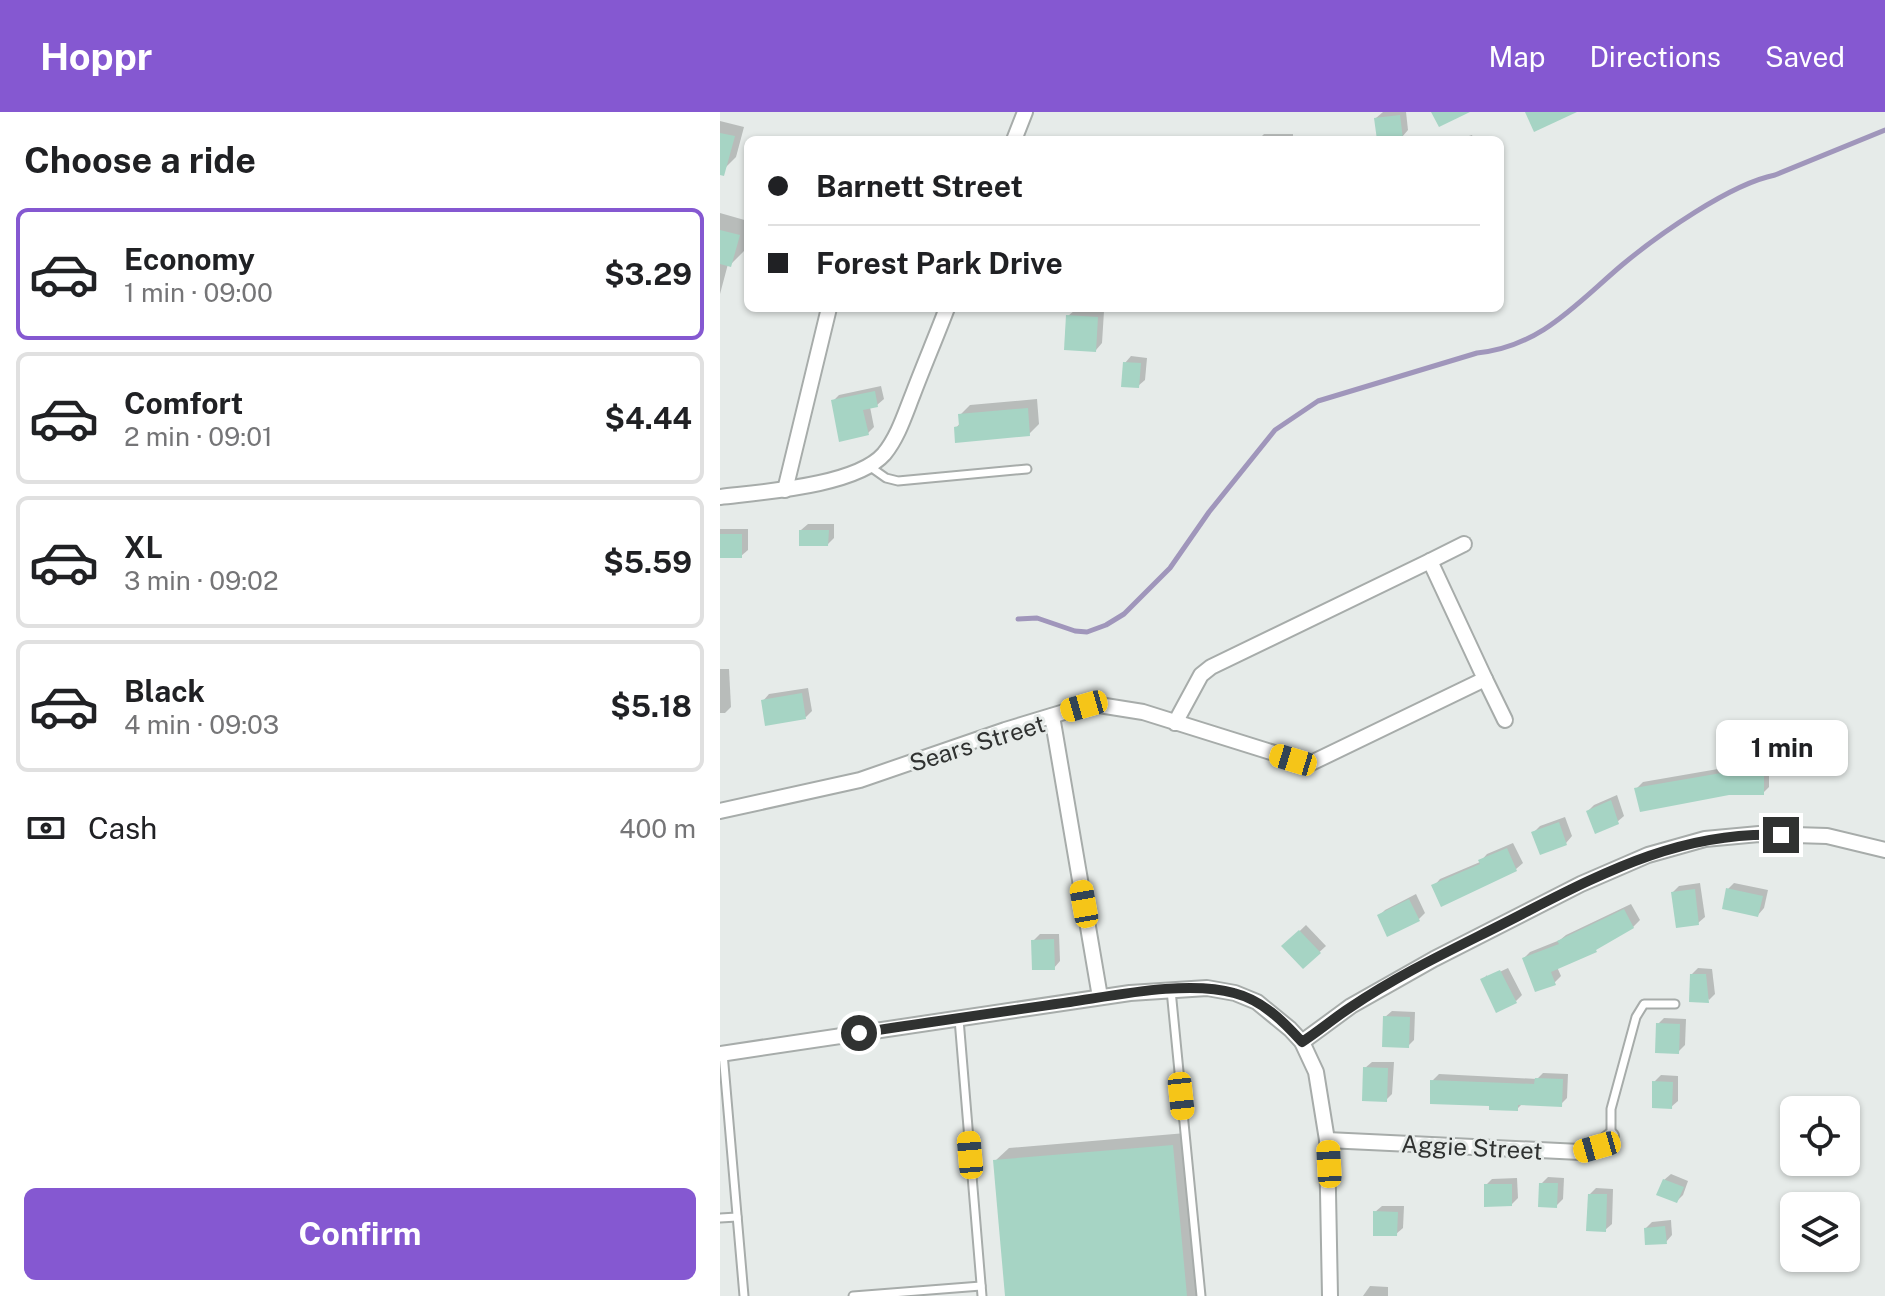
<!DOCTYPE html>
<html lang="en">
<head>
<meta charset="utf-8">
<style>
	:root { --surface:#fff; --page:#f2f2f2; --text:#202124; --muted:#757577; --line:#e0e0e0; --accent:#8558d1 }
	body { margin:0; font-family:"Public Sans",sans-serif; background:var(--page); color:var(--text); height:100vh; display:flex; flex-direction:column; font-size:30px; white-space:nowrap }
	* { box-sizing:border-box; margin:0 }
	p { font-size:26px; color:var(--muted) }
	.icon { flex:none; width:44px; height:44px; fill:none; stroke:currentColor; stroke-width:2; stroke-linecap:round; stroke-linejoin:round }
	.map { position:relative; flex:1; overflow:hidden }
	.details { display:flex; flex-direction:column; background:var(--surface); width:720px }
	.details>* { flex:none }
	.hud { position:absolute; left:24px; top:24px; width:760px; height:176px; border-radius:12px; box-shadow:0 2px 6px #0004; display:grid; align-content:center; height:176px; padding:0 24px; background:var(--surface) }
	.buttons { position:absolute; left:1060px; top:984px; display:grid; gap:16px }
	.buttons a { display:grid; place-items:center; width:80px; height:80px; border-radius:12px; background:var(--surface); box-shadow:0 2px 6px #0004; font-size:40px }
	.end { position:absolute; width:36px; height:36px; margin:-18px; border:10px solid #303231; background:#fff; box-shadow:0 0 0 4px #fff }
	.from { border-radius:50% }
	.bubble { position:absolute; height:56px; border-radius:12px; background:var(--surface); box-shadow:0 2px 6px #0004; font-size:26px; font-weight:700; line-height:56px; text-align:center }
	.car { position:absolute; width:24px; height:48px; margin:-24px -12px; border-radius:10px; box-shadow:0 0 6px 2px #0007; background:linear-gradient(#f5c518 24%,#345 0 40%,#f5c518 0 76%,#345 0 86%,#f5c518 0) }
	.hud b { display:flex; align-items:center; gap:28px; height:76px; font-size:30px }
	.hud b+b { border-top:2px solid var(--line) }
	.hud i { width:20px; height:20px; background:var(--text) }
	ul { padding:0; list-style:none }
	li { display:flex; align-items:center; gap:24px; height:132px; margin:0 16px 12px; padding:0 8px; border:4px solid var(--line); border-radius:12px }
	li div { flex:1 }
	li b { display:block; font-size:30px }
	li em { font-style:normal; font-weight:700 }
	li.active { border-color:var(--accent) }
	li>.icon { width:72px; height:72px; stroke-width:1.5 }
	h2 { padding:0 24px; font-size:36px; line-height:96px }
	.pay { display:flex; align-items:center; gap:20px; height:88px; padding:0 24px; font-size:30px }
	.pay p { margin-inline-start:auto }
	.primary-button { display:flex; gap:16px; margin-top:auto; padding:16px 24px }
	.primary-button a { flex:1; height:92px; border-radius:12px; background:var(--accent); color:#fff; font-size:32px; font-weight:700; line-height:92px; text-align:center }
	header { display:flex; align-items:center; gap:48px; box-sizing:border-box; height:112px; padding:0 40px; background:var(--accent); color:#fff }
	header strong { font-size:38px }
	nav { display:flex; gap:44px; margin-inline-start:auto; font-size:28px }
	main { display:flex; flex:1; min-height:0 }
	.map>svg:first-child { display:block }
	.shadow { fill:#0003 }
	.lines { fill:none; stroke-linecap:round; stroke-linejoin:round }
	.stream { stroke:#a096bb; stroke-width:5 }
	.building { fill:#a6d4c4 }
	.lane-casing { stroke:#a7acaa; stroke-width:11 }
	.street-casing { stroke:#a7acaa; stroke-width:18 }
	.lane { stroke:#fff; stroke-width:7 }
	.street { stroke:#fff; stroke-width:14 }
	.route { stroke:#303231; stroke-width:10 }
	.labels { text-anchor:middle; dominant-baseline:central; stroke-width:6; stroke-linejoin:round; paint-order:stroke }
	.street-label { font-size:24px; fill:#303231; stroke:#e6ebe9 }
</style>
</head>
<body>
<header>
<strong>Hoppr</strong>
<nav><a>Map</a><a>Directions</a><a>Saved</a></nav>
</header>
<main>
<section class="details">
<h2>Choose a ride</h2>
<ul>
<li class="active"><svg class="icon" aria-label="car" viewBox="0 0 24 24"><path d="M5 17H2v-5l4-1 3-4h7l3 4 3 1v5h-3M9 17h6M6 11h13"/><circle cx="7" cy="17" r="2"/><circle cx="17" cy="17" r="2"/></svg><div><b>Economy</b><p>1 min · 09:00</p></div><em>$3.29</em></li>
<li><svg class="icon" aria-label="car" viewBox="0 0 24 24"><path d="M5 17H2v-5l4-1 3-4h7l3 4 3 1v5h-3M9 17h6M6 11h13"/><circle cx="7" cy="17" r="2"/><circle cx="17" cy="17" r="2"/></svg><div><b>Comfort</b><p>2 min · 09:01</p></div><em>$4.44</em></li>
<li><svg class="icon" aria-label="car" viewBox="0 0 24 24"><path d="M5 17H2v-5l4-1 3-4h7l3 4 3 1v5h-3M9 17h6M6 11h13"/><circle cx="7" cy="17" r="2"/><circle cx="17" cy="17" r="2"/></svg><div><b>XL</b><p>3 min · 09:02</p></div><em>$5.59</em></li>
<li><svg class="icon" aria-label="car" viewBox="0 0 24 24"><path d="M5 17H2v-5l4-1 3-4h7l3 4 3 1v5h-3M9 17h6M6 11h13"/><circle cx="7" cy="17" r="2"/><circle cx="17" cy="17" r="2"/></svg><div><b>Black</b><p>4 min · 09:03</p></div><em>$5.18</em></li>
</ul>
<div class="pay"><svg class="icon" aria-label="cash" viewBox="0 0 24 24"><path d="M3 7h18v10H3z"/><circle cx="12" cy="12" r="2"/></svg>Cash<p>400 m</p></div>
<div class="primary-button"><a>Confirm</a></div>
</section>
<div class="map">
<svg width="1165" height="1184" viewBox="0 0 1165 1184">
	<rect width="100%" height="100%" fill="#e6ebe9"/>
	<g class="shadow">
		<path d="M663 0H686L688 18 682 25 656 6Z"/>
		<path d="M0 9 24 15 16 45 6 55 0 53Z"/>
		<path d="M544 22H573V28H538Z"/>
		<path d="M752 23 754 28H737Z"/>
		<path d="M210 25 230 26V28H207Z"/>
		<path d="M0 101 28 109V125L24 139 11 152H8L0 182Z"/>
		<path d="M355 198 384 199 382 231 376 238 348 204Z"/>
		<path d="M411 244 427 246 425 268 418 274 405 251Z"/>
		<path d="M161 274 164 287 157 293 150 295 154 315 148 321 113 289 119 283Z"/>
		<path d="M317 287 319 312 309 322 236 316 241 310 240 303 250 293Z"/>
		<path d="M88 412H114V426L108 432 81 418Z"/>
		<path d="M0 417H28V438L21 444H0Z"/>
		<path d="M0 557H9L11 595 5 601H0Z"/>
		<path d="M88 576 92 599 86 605 43 589 49 582Z"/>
		<path d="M1021 653H1049V675L1043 681 917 676 923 670Z"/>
		<path d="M897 683 904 704 897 710 868 699 874 693Z"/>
		<path d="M845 705 852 724 846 731 814 720 820 714Z"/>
		<path d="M793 731 803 751 796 757 722 792 714 774 720 767 760 750 767 742Z"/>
		<path d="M980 771 985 805 978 811 953 780 959 774Z"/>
		<path d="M1014 771 1048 778 1044 796 1038 803 1008 777Z"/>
		<path d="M696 782 705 801 699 807 659 804 665 798Z"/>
		<path d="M911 792 920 808 913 815 837 855 841 864 834 871 804 846 810 840 840 828 846 823Z"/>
		<path d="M586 813 606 834 583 855 564 834Z"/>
		<path d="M320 822H339L340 849 334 856 313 829Z"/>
		<path d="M788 856 802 883 796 889 763 868 767 863V866Z"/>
		<path d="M978 856 992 857 995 882 989 888 972 862Z"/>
		<path d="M672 899 695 900 694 928 688 934 665 905Z"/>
		<path d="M944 906 966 907 965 933 958 940 938 912Z"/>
		<path d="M652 950H674L672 982 666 988 645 956Z"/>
		<path d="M823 961 848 962 847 986 841 992 803 991 797 997 771 992 712 969 719 962 817 967Z"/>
		<path d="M941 963 958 964V989L951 995 934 970Z"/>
		<path d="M466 1021 481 1184H287L275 1049 289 1036Z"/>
		<path d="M951 1062 968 1069 963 1083 957 1089 944 1068Z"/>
		<path d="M828 1065 844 1066 843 1087 836 1094 821 1072Z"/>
		<path d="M797 1066 798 1086 792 1092 766 1073 772 1067Z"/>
		<path d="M876 1076 893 1077 892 1112 885 1118 870 1082Z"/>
		<path d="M662 1094H684L683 1116 676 1122 655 1100Z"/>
		<path d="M951 1108 952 1123 946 1130 926 1116 932 1110Z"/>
		<path d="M650 1174 668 1175V1184H643Z"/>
	</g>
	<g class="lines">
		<path class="stream" d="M298 507 317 506 355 519 367 520 386 513 404 502 450 456 489 400 555 318 598 289 757 241C820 235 856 192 902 153 938 123 1010 72 1055 63L1165 18"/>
	</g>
	<g class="building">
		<path d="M711 0H750L719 15Z"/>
		<path d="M805 0H857L814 20Z"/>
		<path d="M680 3 683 27 657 28 654 6Z"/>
		<path d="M0 21 15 24 4 64 0 63Z"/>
		<path d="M0 118 20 123 11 155 0 152Z"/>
		<path d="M346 203 378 205 376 240 344 238Z"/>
		<path d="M403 250 421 251 419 276 401 275Z"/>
		<path d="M155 279 158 295 143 298 149 323 119 330 111 288Z"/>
		<path d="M308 296 310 324 235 331 234 315 239 314 238 302Z"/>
		<path d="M79 418H109L108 434H79Z"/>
		<rect x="0" y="422" width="22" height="24"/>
		<path d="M82 581 86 607 45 614 41 588Z"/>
		<path d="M1013 659H1044V683H1009L920 700 914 676Z"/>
		<path d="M891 688 899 712 875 722 866 699Z"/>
		<path d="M839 710 847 733 820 743 811 720Z"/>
		<path d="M787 736 797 759 721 795 711 773 760 752 758 748Z"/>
		<path d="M1006 776 1043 784 1038 805 1002 797Z"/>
		<path d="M975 777 979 813 956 816 951 780Z"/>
		<path d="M689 787 700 809 667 825 657 803Z"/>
		<path d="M904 797 914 816 876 838 877 840 831 860 836 873 815 880 802 846 839 832 837 829Z"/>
		<path d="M579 818 601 841 583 857 561 834Z"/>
		<path d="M334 827 335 858H312L311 828Z"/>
		<path d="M780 858 797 891 776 901 760 867Z"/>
		<path d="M970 862H986L989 891 969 890Z"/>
		<path d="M663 904 690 905 689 936 662 935Z"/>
		<path d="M936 911 960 912 959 942 935 941Z"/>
		<path d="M643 955 668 956 667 990 642 989Z"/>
		<path d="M815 966 843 967 842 995 798 993V999L769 998V994L710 992V968L814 972Z"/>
		<path d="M932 969 953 970 952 997 932 996Z"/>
		<path d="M453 1033 467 1184H285L273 1048Z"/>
		<path d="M943 1067 964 1075 957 1091 936 1083Z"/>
		<path d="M819 1071H838L837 1096 818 1095Z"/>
		<path d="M764 1072H792V1094L764 1095Z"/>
		<path d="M868 1082H887L886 1120 866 1119Z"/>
		<path d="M653 1099 678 1100 677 1124H653Z"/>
		<path d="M945 1114 947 1132 925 1133 924 1116Z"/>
	</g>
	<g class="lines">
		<defs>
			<g id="lane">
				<path d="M149 354 166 366 178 369 307 357"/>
				<path d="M451 878 481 1184"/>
				<path d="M239 907 262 1184"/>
				<path d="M3 941 24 1184"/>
				<path d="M891 1024V997L916 905 924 892H955"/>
				<path d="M0 1106 17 1105"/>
				<path d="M133 1184 261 1174"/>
			</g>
			<g id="street">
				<path d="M294 28 305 0"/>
				<path d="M65 378 109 196"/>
				<path d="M0 385C41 380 136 374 164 342 178 325 185 302 193 282 204 253 216 225 227 196"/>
				<path d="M710 449 744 432"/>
				<path d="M765 567 785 608"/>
				<path d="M332 604 380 885"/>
				<path d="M0 699 140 668 285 618 364 594 379 593 423 600 589 652 765 567 710 449 491 555 481 563 455 611"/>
				<path d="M582 930 631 894 714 847 861 772 928 743 985 727 1039 722 1107 724 1165 738"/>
				<path d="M0 942 410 881 487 876 515 881 537 890 570 917 582 930 596 960 607 1028 610 1184"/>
				<path d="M607 1028 860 1040 877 1035 891 1024"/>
			</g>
		</defs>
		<use href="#lane" class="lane-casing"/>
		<use href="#street" class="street-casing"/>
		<use href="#lane" class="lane"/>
		<use href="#street" class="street"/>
	</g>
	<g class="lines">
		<path class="route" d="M139 921C209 910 280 900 350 890 397 883 469 868 514 881 542 888 563 909 582 930 599 919 614 906 631 895 687 857 749 830 808 799 890 757 966 719 1061 723"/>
	</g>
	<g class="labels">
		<g class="street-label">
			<text transform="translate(257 631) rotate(-17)">Sears Street</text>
			<text transform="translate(752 1035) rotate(3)">Aggie Street</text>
		</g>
	</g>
</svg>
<div class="buttons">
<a><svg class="icon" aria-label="locate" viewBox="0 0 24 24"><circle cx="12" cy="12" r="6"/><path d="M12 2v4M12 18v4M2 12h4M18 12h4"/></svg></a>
<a><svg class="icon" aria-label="layers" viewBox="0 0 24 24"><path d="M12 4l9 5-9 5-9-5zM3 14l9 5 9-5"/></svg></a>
</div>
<i class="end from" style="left:139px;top:921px"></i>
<i class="end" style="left:1061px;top:723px"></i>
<div class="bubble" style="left:996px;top:608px;width:132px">1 min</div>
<i class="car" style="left:364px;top:594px;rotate:254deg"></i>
<i class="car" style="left:573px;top:648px;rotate:287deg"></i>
<i class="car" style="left:364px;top:792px;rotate:350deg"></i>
<i class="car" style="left:461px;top:984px;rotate:174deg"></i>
<i class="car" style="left:877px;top:1035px;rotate:254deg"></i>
<i class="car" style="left:250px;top:1043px;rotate:355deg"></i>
<i class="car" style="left:609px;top:1052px;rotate:357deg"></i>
<div class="hud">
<b><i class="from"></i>Barnett Street</b>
<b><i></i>Forest Park Drive</b>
</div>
</div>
</main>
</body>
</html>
